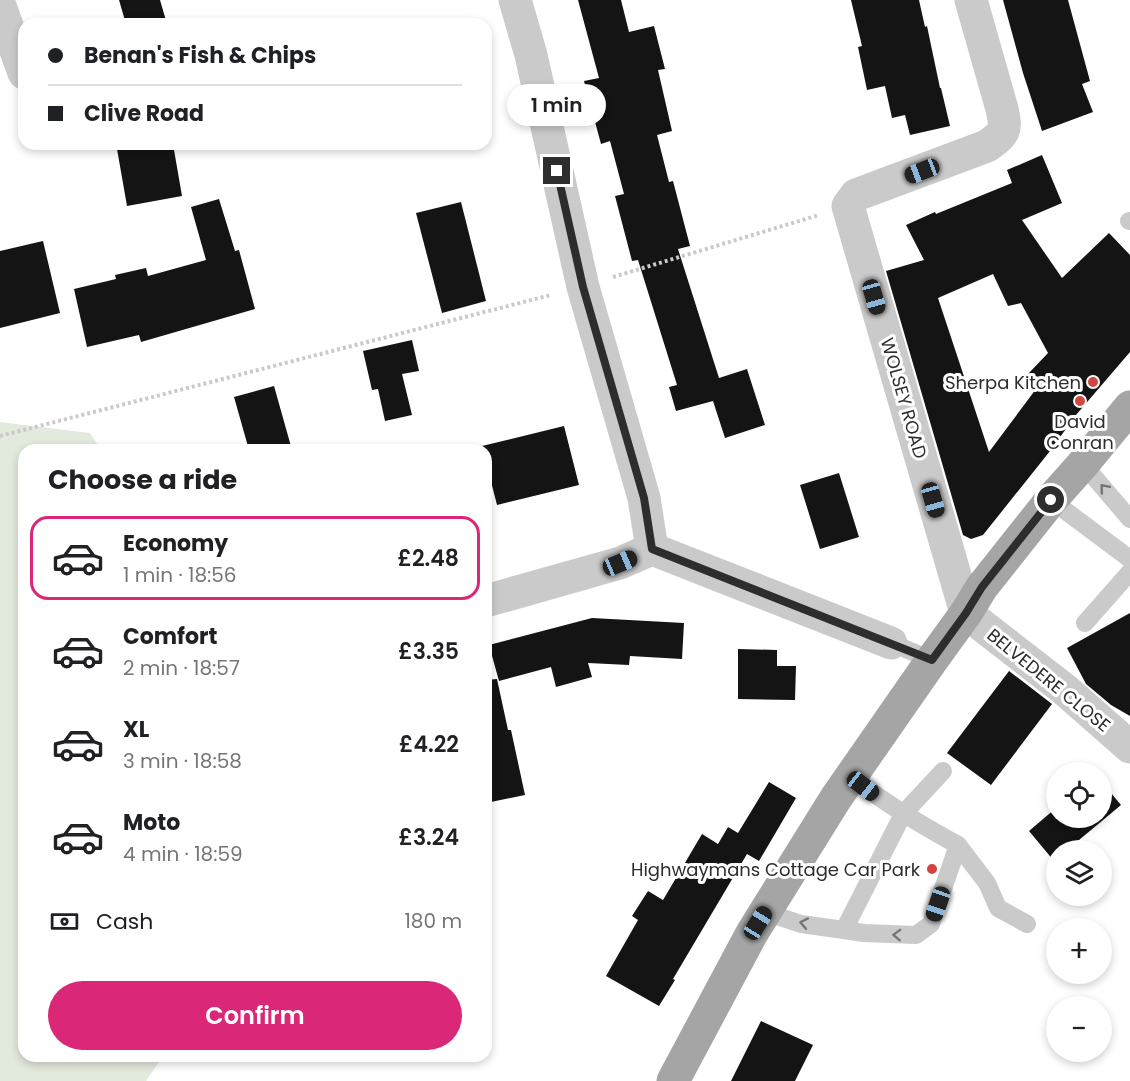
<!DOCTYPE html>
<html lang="en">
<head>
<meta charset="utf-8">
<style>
	:root { --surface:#fff; --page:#f2f2f2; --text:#202124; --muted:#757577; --line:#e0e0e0; --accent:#db2777 }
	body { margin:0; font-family:Poppins,sans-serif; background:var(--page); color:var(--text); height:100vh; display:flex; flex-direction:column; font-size:22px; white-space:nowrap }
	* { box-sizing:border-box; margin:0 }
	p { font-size:20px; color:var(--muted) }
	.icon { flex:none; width:33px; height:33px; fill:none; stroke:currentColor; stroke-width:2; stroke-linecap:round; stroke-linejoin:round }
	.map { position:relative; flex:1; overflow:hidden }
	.sheet { position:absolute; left:18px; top:444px; width:474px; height:618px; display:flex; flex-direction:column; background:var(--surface); border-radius:18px; box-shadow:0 3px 9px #0003 }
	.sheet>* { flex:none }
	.banner { position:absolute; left:18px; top:18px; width:474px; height:132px; border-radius:18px; box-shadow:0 3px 9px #0003; display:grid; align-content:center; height:132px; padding:0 30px; background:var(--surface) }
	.tools { position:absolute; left:1046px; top:762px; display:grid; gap:12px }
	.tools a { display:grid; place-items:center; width:66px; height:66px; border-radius:50%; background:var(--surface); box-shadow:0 3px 9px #0003; font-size:30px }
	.end { position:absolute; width:27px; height:27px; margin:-14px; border:8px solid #2d2d2d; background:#fff; box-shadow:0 0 0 3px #fff }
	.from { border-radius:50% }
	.bubble { position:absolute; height:42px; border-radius:21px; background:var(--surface); box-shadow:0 3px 9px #0003; font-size:20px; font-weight:600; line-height:42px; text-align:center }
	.car { position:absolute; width:18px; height:36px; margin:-18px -9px; border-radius:8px; box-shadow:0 0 4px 2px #0007; background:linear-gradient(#222 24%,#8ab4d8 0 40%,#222 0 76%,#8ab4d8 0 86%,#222 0) }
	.banner b { display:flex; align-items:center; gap:21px; height:57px; font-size:22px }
	.banner b+b { border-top:2px solid var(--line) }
	.banner i { width:15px; height:15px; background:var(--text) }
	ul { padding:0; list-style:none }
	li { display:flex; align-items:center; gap:18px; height:84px; margin:0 12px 9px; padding:0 18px; border:3px solid transparent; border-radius:18px }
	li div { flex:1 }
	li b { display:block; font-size:22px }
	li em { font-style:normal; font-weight:600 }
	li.on { border-color:var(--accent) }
	li>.icon { width:54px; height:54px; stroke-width:1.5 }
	h2 { padding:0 30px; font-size:27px; line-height:72px }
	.pay { display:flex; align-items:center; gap:15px; height:66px; padding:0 30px; font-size:22px }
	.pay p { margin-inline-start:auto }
	.cta { display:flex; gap:12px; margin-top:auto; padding:12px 30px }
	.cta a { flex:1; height:69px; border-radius:36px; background:var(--accent); color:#fff; font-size:24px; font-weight:600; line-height:69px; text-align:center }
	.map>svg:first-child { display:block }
	.green { fill:#e2e9dd }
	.building { fill:#141414; fill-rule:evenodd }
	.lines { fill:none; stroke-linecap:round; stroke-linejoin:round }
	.path { stroke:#cacaca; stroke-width:4; stroke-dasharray:3 3; stroke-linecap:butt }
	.service { stroke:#cacaca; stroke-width:18 }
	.minor { stroke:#cacaca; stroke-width:33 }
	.primary { stroke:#a5a5a5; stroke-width:33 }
	.oneway { stroke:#747474 }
	.route { stroke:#2d2d2d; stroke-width:8 }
	.poi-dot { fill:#d14543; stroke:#fff; stroke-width:2 }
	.labels { text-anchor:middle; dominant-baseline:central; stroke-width:6; stroke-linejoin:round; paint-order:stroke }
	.poi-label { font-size:18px; fill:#2d2d2d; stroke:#fff; text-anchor:end }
	.street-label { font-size:18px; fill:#2d2d2d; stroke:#fff }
</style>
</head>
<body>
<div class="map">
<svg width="1130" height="1081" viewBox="0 0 1130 1081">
	<rect width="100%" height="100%" fill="#fff"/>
	<path class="green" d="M0 422 90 433 101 450H24V1056H163L146 1081H0Z"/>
	<g class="building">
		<path d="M119 0H160L167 24H126Z"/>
		<path d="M578 0H621L629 32 654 26 665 69 658 70 672 131 657 135 669 182 673 181 690 246 678 249 719 378 747 369 765 425 725 438 713 401 676 411 669 387 677 385 638 260 632 261 615 196 624 194 610 141 601 144 584 81 599 78Z"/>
		<path d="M851 0H919L925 27 927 26 940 88H941L950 126 910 135 905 115 892 118 885 86 867 90 858 47 862 46Z"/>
		<path d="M1003 0H1068L1090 81 1082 84 1093 112 1042 131 1023 73Z"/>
		<path d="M130 144H173L182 196 127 206 117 149 131 146Z"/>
		<path d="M1042 155 1062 203 1022 220 1062 278 1109 233 1130 255V352L1076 415 1050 451 983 535 971 539 963 535 886 271 924 260 906 225 935 212 936 214 1012 183 1007 170ZM993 274 1008 306 1021 303 1048 353 1028 374 1036 389 989 452 938 298Z"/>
		<path d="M219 199 235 251 239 250 255 309 141 342 139 335 87 347 74 289 116 279 115 275 146 268 148 276 206 260 191 207Z"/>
		<path d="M461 202 486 301 442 313 416 213Z"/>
		<path d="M43 241 60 313 0 328V251Z"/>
		<path d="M412 340 419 371 402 374 412 415 385 421 378 389 372 390 363 351Z"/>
		<path d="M274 386 292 450H249L234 397Z"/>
		<path d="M564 426 579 485 497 505 486 462V450H483L482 446Z"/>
		<path d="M839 473 859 537 820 549 800 485Z"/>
		<path d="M1130 613V716L1111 705 1086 684 1067 648Z"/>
		<path d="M592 618 684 623 682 659 630 656 629 665 588 663 592 677 556 687 551 667 499 681 489 645Z"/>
		<path d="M738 649 777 650V666H796L795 700 738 699Z"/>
		<path d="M1009 671 1052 704 991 785 947 753Z"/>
		<path d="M497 679 508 730H511L525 795 486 803V680Z"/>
		<path d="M1101 781 1121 805 1067 850H1056V860L1054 861 1029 831 1056 808V818H1101Z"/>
		<path d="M769 782 796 798 759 861 747 854 673 979 675 980 659 1006 606 976 638 920 632 916 648 891 663 900 702 834 718 844 728 827 738 833Z"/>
		<path d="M761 1021 813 1045 795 1081H731Z"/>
	</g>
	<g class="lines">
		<g class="path">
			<path d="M613 277 819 215"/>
			<path d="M0 436 551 295"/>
		</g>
		<g class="service">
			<path d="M1129 221H1130"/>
			<path d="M1083 464 1130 519"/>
			<path d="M1051 500 1130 559"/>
			<path d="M1085 623 1130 572"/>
			<path d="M891 643 932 660"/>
			<path d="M851 777C885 803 921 825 958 845L931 924 916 935 864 933 844 930 903 814 943 771"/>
			<path d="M958 845 987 883 998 908 1027 924"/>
			<path d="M765 912 801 924 844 930"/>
		</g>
		<g class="minor">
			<path d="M515 0 531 55 583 287 644 498 652 549 891 643"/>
			<path d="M971 0 1002 109C1007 131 1005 133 987 146L856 195 848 206 966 613 1064 689 1130 747"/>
			<path d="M0 6 24 73"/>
			<path d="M486 601 620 563 652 549"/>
		</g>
		<path class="primary" d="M673 1081 752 933 836 798 932 660 966 613 982 587 1051 500 1083 464 1130 407"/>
	</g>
	<defs><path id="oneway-chevron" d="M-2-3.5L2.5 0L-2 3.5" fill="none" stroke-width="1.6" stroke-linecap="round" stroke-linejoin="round" transform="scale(1.5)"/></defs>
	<g class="oneway">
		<use href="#oneway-chevron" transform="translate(1104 488) rotate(-130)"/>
		<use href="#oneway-chevron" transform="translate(804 923) rotate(-169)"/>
		<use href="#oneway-chevron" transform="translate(897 935) rotate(-178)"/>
	</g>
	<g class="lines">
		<path class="route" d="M557 171 583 287 644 498 652 549 932 660 966 613 982 587 1051 500"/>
	</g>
	<g class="poi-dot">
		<circle cx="1093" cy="382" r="6"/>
		<circle cx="1080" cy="401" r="6"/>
		<circle cx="932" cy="869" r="6"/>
	</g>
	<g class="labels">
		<g class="poi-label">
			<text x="1081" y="382">Sherpa Kitchen</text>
			<text x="1080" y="421" text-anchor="middle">David<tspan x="1080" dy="21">Conran</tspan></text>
			<text x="920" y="869">Highwaymans Cottage Car Park</text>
		</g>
		<g class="street-label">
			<text transform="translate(904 398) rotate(74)">WOLSEY ROAD</text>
			<text transform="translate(1049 680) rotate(39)">BELVEDERE CLOSE</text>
		</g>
	</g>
</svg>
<div class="tools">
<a><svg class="icon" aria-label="locate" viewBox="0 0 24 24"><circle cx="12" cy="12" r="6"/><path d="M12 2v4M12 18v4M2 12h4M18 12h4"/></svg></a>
<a><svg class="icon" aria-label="layers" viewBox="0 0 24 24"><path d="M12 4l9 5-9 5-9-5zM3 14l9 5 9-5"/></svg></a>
<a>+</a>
<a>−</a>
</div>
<i class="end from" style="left:1051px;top:500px"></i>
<i class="end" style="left:557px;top:171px"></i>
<div class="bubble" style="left:507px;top:84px;width:99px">1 min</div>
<i class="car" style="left:922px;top:171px;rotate:249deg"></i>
<i class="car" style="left:874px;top:297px;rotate:164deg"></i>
<i class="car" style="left:933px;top:500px;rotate:164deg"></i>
<i class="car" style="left:620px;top:563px;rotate:67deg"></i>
<i class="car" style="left:863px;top:786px;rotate:128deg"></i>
<i class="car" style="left:938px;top:904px;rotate:199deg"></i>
<i class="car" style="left:758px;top:923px;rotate:32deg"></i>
<div class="banner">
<b><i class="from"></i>Benan's Fish &amp; Chips</b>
<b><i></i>Clive Road</b>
</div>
<section class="sheet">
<h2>Choose a ride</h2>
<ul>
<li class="on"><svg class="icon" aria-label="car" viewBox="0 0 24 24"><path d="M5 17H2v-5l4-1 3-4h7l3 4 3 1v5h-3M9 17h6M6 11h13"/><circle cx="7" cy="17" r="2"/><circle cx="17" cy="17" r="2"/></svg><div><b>Economy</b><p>1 min · 18:56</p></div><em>£2.48</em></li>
<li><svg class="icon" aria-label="car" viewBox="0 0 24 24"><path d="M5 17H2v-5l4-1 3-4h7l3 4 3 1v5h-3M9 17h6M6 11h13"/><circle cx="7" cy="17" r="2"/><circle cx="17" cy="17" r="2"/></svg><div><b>Comfort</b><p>2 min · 18:57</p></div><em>£3.35</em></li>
<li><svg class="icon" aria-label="car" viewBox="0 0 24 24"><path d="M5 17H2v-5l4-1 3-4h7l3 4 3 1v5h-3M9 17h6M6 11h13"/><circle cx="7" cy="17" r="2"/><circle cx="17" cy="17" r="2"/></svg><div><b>XL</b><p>3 min · 18:58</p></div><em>£4.22</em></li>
<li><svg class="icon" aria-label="car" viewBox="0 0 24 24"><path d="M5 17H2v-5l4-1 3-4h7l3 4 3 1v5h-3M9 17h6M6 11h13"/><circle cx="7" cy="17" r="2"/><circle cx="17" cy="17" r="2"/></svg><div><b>Moto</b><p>4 min · 18:59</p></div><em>£3.24</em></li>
</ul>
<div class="pay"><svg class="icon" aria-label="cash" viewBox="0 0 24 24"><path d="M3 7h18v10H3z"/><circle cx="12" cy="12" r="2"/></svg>Cash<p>180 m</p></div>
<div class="cta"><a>Confirm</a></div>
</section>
</div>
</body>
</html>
